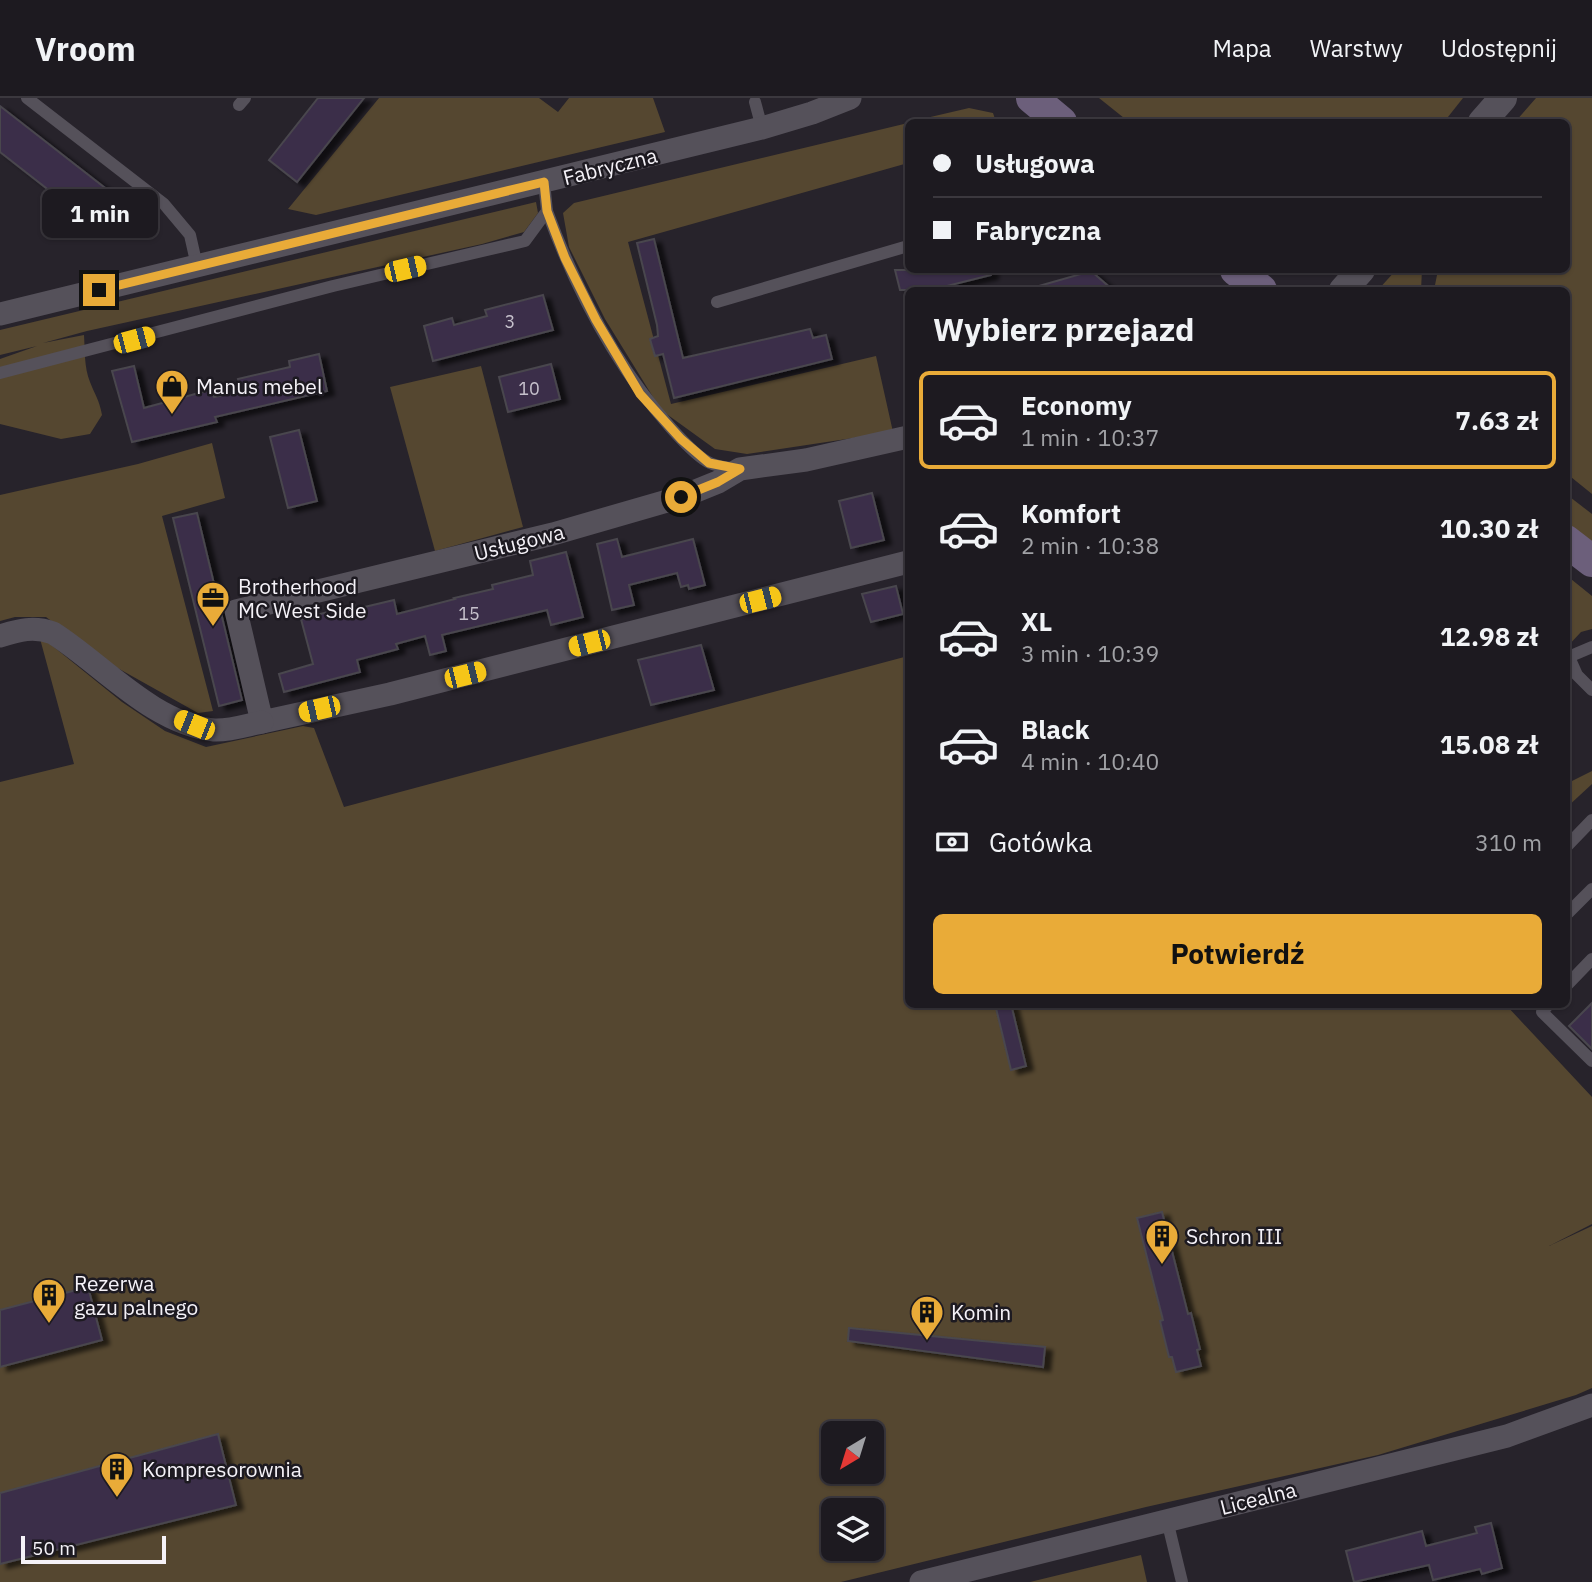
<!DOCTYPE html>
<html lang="pl">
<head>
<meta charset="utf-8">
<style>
	:root { --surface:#1d1a20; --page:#252329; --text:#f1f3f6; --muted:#a0a1a5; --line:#3b383e; --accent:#e9ab38 }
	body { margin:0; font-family:"IBM Plex Sans",sans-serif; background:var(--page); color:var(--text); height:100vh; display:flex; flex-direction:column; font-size:26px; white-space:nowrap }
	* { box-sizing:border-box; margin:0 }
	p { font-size:23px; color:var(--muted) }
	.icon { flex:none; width:38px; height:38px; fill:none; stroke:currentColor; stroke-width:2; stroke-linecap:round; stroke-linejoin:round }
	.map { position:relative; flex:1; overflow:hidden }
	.drawer { position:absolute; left:905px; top:189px; width:665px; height:721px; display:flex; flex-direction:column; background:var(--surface); border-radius:10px; box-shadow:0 2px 5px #0004,0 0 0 2px var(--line) }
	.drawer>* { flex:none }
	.banner { position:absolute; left:905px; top:21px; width:665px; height:154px; border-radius:10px; box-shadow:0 2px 5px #0004,0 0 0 2px var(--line); display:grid; align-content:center; height:154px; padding:0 28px; background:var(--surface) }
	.needle { width:46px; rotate:218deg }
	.controls { position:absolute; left:821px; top:1323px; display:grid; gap:14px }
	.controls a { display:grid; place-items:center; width:63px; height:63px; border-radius:10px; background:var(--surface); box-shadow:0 2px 5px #0004,0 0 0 2px var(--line); font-size:35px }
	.scale { position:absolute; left:21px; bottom:18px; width:145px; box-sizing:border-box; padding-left:7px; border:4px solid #f5f2f8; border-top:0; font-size:19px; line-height:24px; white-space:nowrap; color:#f5f2f8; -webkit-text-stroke:5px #1d1a21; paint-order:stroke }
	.end { position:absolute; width:32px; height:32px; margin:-16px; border:9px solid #e9ab38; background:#111; box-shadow:0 0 0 4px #111 }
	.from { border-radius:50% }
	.bubble { position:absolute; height:49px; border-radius:10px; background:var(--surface); box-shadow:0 2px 5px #0004,0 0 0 2px var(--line); font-size:23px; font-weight:800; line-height:49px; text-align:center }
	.car { position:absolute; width:21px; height:42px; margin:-21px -10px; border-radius:9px; box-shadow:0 0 5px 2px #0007; background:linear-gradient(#f5c518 24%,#345 0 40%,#f5c518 0 76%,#345 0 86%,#f5c518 0) }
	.banner b { display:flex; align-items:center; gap:24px; height:66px; font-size:26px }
	.banner b+b { border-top:2px solid var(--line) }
	.banner i { width:18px; height:18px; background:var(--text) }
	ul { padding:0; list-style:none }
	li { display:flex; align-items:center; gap:21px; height:98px; margin:0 14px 10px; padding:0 14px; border:4px solid transparent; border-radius:10px }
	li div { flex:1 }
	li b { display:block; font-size:26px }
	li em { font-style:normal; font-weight:800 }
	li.on { border-color:var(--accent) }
	li>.icon { width:63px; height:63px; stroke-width:1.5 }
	h2 { padding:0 28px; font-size:32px; line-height:84px }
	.pay { display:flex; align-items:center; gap:18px; height:77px; padding:0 28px; font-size:26px }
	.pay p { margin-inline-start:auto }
	.primary-button { display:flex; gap:14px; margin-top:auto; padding:14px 28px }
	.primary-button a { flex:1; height:80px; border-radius:10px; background:var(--accent); color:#111; font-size:28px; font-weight:800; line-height:80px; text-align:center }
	header { display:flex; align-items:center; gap:42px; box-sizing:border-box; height:98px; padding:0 35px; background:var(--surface); border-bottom:2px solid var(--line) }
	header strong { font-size:33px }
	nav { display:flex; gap:38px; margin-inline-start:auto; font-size:24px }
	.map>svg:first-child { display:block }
	.green { fill:#554730; fill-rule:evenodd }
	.building { fill:#3b2e4a; stroke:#49464e; stroke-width:2; filter:url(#shadow) }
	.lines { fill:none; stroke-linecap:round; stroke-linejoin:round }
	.service { stroke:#55515a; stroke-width:12 }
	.minor { stroke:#55515a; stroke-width:23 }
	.tertiary { stroke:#55515a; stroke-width:28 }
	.secondary { stroke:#6c5f7b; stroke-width:32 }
	.route { stroke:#e9ab38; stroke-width:9 }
	.labels { text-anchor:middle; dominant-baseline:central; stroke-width:5; stroke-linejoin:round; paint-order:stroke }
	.number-label { font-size:18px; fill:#c6c1cc }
	.street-label { font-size:21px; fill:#f5f2f8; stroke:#1d1a21 }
	.poi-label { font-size:21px; fill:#f5f2f8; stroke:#1d1a21; text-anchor:start }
</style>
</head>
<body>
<header>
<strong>Vroom</strong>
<nav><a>Mapa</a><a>Warstwy</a><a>Udostępnij</a></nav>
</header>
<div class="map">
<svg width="1592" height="1484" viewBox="0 0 1592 1484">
	<defs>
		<filter id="shadow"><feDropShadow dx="7" dy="4" stdDeviation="2" flood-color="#0009"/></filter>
	</defs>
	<rect width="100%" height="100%" fill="#27232b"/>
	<g class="green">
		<path d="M379 0H539L558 14 569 0H653L665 34 316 117 288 111Z"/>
		<path d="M1099 0H1463L1444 24H1129Z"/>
		<path d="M1536 0H1592V396L1566 375V192H1434L1438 172H1566V24H1515Z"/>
		<path d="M969 10 993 15 996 24H909Z"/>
		<path d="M908 25V65L628 144 671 306 876 258 893 334 747 356 715 351 661 312 605 221 569 149 563 115 574 105Z"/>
		<path d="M536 104 538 115 524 134 482 146 87 233 43 245 84 237C85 252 84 269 90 284 95 297 99 301 102 317L90 336 61 341 0 326V261L37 248 0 257V232Z"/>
		<path d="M1396 172H1422L1421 192H1378Z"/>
		<path d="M481 268 523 429 435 453 390 289Z"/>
		<path d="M212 345 225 400 162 418 213 613 198 615 105 563 46 519H15L0 523V397L138 366Z"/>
		<path d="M1566 396 1592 416V453L1566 433Z"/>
		<path d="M1566 477 1592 498V531L1581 534 1566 550Z"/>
		<path d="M39 537 122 604 165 633 206 649 303 628 314 630 344 709 908 558V906L1506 907 1592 999V1126L1549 1148 1592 1128V1290L1576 1297 1378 1357 1146 1409 841 1484H0V684L74 666ZM833 1335H872V1374H833ZM833 1412H872V1451H833Z"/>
		<path d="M1592 673V686L1566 710V686Z"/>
		<path d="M1141 1457 1147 1484H1030Z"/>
	</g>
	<g class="building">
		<path d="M318 0H364L297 84 269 62Z"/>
		<path d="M0 8 118 100 96 129 0 54Z"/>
		<path d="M654 141 683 260 810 231 813 240 826 237 832 261 674 300 663 256 655 258 650 241 658 238 657 227 637 145Z"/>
		<path d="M895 172H991V177L931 192H900Z"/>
		<path d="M1091 173 1113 192H1040L1039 188Z"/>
		<path d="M543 197 553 232 433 263 424 228 452 220 454 227 487 218 485 212Z"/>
		<path d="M319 256 327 293 215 319 217 324 132 344 112 273 134 268 144 310 210 292 214 299 241 293 238 281 290 269 289 263Z"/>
		<path d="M551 266 560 301 508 314 499 279Z"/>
		<path d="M299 332 317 403 288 410 270 339Z"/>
		<path d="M872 395 884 442 851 450 839 403Z"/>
		<path d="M197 415 242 602 219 608 173 420Z"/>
		<path d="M617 441 622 459 693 441 705 487 689 491 688 487 681 489 677 475 629 487 634 507 612 512 597 446Z"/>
		<path d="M566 454 583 519 551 527 547 512 442 537 446 553 430 557 425 538 396 546 398 551 357 562 360 574 284 594 279 576 313 566 301 521 355 507 356 511 394 502 397 516 455 501 454 500 493 491 492 487 533 477 530 463Z"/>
		<path d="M896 488 903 516 871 524 862 496Z"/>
		<path d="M701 547 714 592 651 607 638 562Z"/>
		<path d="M1592 905V951L1569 928Z"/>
		<path d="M995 906H1011L1026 968 1011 972Z"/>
		<path d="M1162 1114 1188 1216 1191 1215 1200 1251 1197 1252 1201 1268 1176 1274 1172 1259H1169L1160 1223 1163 1222 1137 1120Z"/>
		<path d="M88 1189 102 1242 0 1269V1212Z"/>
		<path d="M849 1230 1045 1249 1043 1269 848 1243Z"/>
		<path d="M218 1336 236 1407 0 1466V1395Z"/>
		<path d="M1491 1425 1502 1470 1482 1476 1480 1471 1433 1482 1429 1467 1354 1484 1346 1453 1422 1433 1426 1448 1477 1435 1475 1429Z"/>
	</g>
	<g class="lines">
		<g class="service">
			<path d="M27 0 164 106 190 137 197 168"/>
			<path d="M755 4 762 30"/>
			<path d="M239 7 245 0"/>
			<path d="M547 113C576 192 615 267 671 330 680 340 698 360 710 365 718 369 728 369 736 371"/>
			<path d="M717 204 908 148"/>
			<path d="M0 275 333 188 525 143 547 113 544 84"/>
			<path d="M1569 559 1577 577 1592 592"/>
			<path d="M1566 560 1592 549"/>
			<path d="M1566 749 1592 722"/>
			<path d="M1566 817 1592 791"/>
			<path d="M1566 888 1592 861"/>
			<path d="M1549 906 1542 914 1592 963"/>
			<path d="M1167 1422 1182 1484"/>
		</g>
		<g class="minor">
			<path d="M0 216 762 30 812 15 850 0"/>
			<path d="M908 339 806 362 740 371 718 384 681 399 553 436 236 513 262 624 390 596 908 464"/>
			<path d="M0 538C19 532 34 528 53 535 102 566 153 626 214 632 229 633 247 627 262 624"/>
			<path d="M921 1484 1507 1338 1592 1307"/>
		</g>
		<g class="tertiary">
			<path d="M1482 24 1503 0"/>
			<path d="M1343 192 1361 172"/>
		</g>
		<g class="secondary">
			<path d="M1032 0 1061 24"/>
			<path d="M1236 172 1261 192"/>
			<path d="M1566 443 1592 463"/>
		</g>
	</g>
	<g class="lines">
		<path class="route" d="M99 192 544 84 547 113 565 160 596 222 640 296 681 341 709 365 740 371 718 384 681 399"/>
	</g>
	<defs>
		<symbol id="shop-pin" viewBox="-11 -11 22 30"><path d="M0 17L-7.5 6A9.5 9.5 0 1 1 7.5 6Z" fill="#e9ab38" stroke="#1d1a21"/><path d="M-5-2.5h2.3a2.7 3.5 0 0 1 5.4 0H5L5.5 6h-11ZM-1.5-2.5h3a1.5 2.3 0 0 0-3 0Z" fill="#111"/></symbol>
		<symbol id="office-pin" viewBox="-11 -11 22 30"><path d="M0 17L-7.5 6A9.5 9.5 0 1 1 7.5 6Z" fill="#e9ab38" stroke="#1d1a21"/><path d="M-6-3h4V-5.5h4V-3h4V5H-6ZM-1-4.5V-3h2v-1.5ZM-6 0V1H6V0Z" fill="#111"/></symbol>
		<symbol id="building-pin" viewBox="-11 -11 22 30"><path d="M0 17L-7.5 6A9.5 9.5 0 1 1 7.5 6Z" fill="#e9ab38" stroke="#1d1a21"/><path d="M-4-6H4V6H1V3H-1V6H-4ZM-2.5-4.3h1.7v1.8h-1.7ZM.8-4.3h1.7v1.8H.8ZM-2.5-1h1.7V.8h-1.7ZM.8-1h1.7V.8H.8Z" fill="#111"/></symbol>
	</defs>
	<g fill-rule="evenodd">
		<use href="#shop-pin" x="153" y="269" width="38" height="52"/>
		<use href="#office-pin" x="194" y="481" width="38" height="52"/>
		<use href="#building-pin" x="1143" y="1119" width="38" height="52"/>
		<use href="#building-pin" x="30" y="1178" width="38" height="52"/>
		<use href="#building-pin" x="908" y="1195" width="38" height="52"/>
		<use href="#building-pin" x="98" y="1352" width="38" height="52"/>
	</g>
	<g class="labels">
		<g class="number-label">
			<text x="510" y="223">3</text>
			<text x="529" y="290">10</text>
			<text x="469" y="515">15</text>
		</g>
		<g class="street-label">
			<text transform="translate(610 68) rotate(-14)">Fabryczna</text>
			<text transform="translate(519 444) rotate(-14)">Usługowa</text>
			<text transform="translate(1258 1400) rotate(-14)">Licealna</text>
		</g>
		<g class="poi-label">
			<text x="196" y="288">Manus mebel</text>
			<text x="238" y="488">Brotherhood<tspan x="238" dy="24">MC West Side</tspan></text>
			<text x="1186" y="1138">Schron III</text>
			<text x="74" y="1185">Rezerwa<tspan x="74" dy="24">gazu palnego</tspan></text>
			<text x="951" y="1214">Komin</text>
			<text x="142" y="1371">Kompresorownia</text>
		</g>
	</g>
</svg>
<div class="controls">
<a><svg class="needle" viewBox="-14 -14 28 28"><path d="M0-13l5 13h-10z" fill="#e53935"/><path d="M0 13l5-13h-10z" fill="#a0a1a5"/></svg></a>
<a><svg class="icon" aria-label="layers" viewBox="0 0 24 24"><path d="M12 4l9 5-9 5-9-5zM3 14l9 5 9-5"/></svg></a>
</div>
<div class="scale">50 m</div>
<i class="end from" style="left:681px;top:399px"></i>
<i class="end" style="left:99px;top:192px"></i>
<div class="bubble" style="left:42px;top:91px;width:116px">1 min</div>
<i class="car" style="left:405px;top:171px;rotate:77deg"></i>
<i class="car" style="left:134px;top:242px;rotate:75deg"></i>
<i class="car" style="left:760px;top:502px;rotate:76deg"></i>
<i class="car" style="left:589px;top:545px;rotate:256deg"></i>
<i class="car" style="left:465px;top:577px;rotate:76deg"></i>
<i class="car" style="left:319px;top:611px;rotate:257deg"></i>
<i class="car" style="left:194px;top:627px;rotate:292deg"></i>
<div class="banner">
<b><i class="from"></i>Usługowa</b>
<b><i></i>Fabryczna</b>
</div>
<section class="drawer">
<h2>Wybierz przejazd</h2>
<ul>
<li class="on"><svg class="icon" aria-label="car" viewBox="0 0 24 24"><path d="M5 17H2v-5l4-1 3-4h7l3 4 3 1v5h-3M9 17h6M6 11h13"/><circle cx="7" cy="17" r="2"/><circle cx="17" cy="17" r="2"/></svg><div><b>Economy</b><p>1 min · 10:37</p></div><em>7.63 zł</em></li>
<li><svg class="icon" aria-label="car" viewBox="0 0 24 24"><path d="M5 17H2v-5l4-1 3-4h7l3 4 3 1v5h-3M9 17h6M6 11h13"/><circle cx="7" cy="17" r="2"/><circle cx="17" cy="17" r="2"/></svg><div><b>Komfort</b><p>2 min · 10:38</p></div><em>10.30 zł</em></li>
<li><svg class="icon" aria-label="car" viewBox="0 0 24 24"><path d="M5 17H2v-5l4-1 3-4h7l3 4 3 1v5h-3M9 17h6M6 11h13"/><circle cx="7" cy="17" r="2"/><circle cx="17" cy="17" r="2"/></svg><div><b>XL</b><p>3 min · 10:39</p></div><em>12.98 zł</em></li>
<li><svg class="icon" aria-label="car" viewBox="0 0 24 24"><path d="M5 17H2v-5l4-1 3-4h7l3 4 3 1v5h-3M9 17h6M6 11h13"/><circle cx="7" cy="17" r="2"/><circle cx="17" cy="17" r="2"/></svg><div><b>Black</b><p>4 min · 10:40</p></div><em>15.08 zł</em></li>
</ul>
<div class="pay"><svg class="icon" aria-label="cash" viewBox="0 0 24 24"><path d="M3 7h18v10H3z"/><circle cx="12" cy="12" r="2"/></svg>Gotówka<p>310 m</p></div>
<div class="primary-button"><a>Potwierdź</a></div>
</section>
</div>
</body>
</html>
